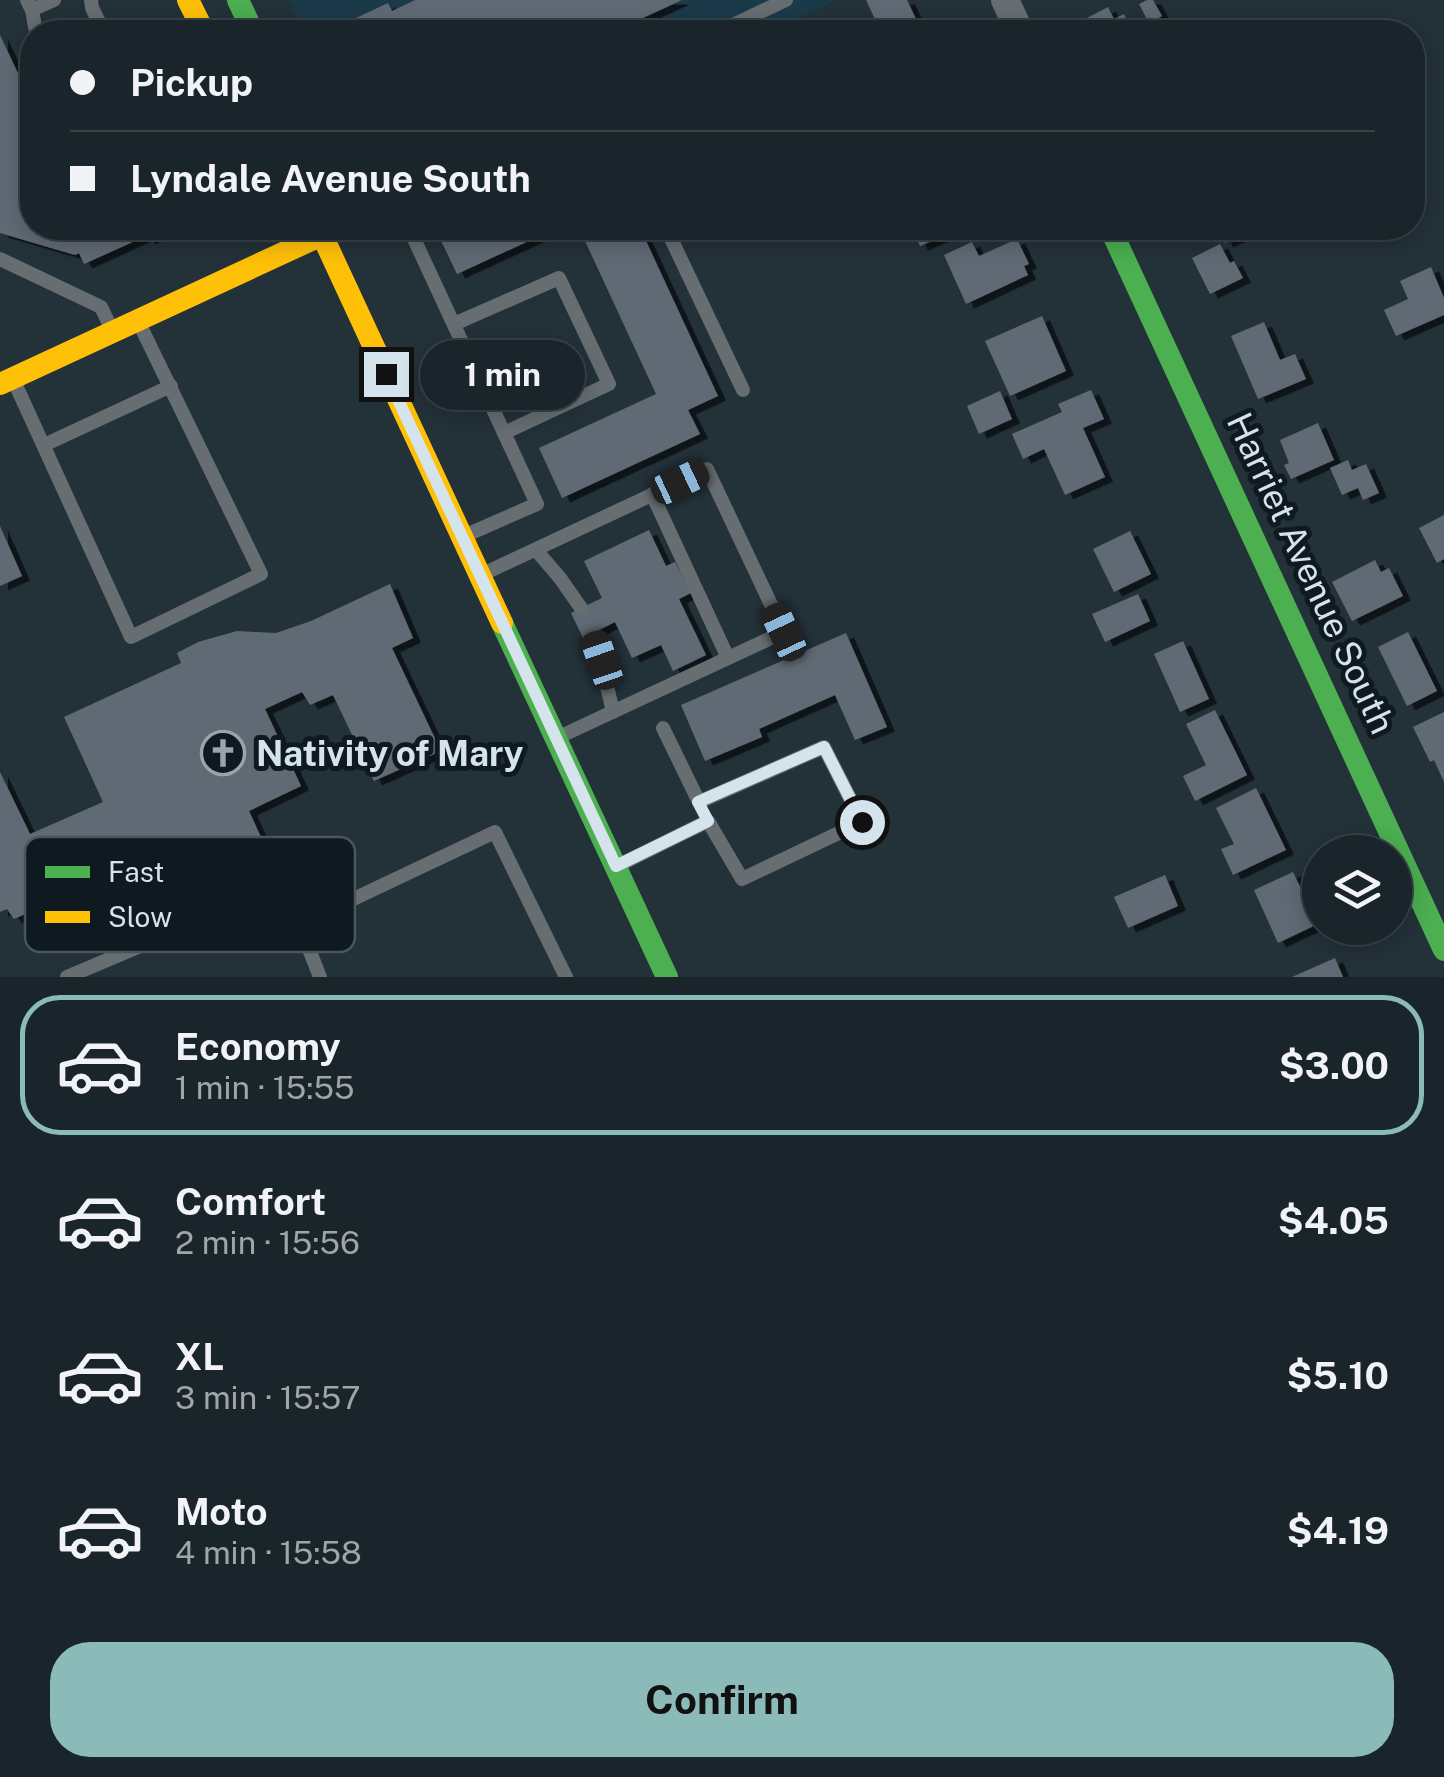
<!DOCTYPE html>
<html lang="en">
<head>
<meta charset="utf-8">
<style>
	:root { --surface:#1a252b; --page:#273137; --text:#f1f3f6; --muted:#9fa5a9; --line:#384247; --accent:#8bbbb9 }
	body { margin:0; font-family:"Public Sans",sans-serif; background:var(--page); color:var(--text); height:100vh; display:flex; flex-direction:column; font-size:38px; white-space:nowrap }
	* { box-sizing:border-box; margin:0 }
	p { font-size:32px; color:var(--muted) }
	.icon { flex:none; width:55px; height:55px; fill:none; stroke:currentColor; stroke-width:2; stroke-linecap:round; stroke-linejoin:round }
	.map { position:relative; height:977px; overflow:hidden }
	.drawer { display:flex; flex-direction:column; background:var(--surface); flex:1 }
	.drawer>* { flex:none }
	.banner { position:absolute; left:20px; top:20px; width:1405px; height:220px; border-radius:40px; box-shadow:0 5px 25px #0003,0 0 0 2px var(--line); display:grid; align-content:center; height:220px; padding:0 50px; background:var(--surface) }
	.buttons { position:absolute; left:1302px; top:835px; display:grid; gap:20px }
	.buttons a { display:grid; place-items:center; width:110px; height:110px; border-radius:50%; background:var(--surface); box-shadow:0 5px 25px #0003,0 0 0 2px var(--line); font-size:50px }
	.end { position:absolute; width:45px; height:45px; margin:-22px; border:12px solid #d5e3ec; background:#111; box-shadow:0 0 0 5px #111 }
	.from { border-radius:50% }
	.bubble { position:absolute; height:70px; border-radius:35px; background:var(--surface); box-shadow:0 5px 25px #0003,0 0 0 2px var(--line); font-size:32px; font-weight:700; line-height:70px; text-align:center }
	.car { position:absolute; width:30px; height:60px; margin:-30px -15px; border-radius:12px; box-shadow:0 0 8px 2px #0007; background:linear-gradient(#222 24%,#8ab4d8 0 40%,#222 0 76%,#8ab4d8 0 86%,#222 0) }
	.banner b { display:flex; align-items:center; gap:35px; height:95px; font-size:38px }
	.banner b+b { border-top:2px solid var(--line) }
	.banner i { width:25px; height:25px; background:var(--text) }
	ul { padding:18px 0 0; list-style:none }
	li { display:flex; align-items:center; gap:30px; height:140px; margin:0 20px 15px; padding:0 30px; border:5px solid transparent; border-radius:40px }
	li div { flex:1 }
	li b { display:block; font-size:38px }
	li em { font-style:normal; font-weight:700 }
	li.selected { border-color:var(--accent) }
	li>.icon { width:90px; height:90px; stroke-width:1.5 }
	.action { display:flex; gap:20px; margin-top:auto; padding:20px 50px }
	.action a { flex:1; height:115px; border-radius:40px; background:var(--accent); color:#111; font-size:40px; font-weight:700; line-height:115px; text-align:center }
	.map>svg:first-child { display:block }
	.built { fill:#1b3a4a }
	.building { fill:#616b74; filter:url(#shadow) }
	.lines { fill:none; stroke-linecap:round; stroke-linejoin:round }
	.lane { stroke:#666e71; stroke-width:14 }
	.street { stroke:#666e71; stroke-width:28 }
	.fast { stroke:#4caf50; stroke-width:22 }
	.slow { stroke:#ffc107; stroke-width:22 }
	.route { stroke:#d5e3ec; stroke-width:12 }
	.labels { text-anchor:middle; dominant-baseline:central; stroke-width:10; stroke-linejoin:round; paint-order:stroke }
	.street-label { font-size:35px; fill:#d5e3ec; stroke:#0f1a20 }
	.poi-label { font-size:35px; font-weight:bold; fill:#d5e3ec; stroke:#0f1a20; text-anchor:start }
	.key { fill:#0f1a20; stroke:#4a565d; stroke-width:2.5 }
	.key-label { font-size:28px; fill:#d5e3ec }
</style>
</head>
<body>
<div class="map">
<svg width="1444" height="977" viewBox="0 0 1444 977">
	<defs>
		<filter id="shadow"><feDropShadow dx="8" dy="4.5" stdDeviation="0" flood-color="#0009"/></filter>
	</defs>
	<rect width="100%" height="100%" fill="#233139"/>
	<path class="built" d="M289 0H837L770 32H304Z"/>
	<g class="building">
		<path d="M415 0H682L621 28 623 32H360L354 19 388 3 392 11Z"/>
		<path d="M866 0H907L917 21 894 32H881Z"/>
		<path d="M1147 0H1153L1162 16 1149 23 1139 4Z"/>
		<path d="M1108 7 1114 19 1124 14 1131 29 1124 32H1091L1085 19Z"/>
		<path d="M0 35 31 101 23 105 32 125V228H174L147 240 146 236 84 264 79 253 75 255 0 233Z"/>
		<path d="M435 228H557L457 274Z"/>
		<path d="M579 228H640L718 396 688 410 700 434 562 498 539 448 656 394Z"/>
		<path d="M912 228H963L920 246Z"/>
		<path d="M1219 228H1248L1250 232 1225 243Z"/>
		<path d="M1017 239 1029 264 1024 266 1028 275 966 304 944 255 972 242 979 256Z"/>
		<path d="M1220 244 1230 263 1234 261 1243 278 1210 294 1192 258Z"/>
		<path d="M1431 267 1444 298V315L1396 336 1384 310 1408 299 1400 281Z"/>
		<path d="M1042 316 1066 371 1010 396 985 341Z"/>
		<path d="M1264 322 1280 360 1295 354 1306 379 1258 399 1231 336Z"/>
		<path d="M1091 390 1104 419 1083 428 1105 477 1065 495 1044 449 1023 459 1012 434 1062 412 1058 404Z"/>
		<path d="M1000 391 1012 419 979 434 967 406Z"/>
		<path d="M1318 423 1334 460 1291 479 1284 465 1289 463 1280 440Z"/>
		<path d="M1348 460 1352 470 1366 464 1379 493 1363 500 1358 488 1342 495 1330 468Z"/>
		<path d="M1444 515V559L1437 563 1419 528Z"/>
		<path d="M0 526 22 576 0 586Z"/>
		<path d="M649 530 666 566 675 562 691 593 679 599 706 655 673 671 661 645 632 658 615 622 583 638 571 613 602 598 584 561Z"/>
		<path d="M1130 531 1151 574 1114 592 1093 549Z"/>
		<path d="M1375 560 1381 572 1389 568 1403 596 1352 621 1332 582Z"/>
		<path d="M390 584 413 638 392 648 441 751 374 781 333 695 310 705 302 692 265 709 301 786 249 811 265 846 161 894 144 861 14 919 7 909 0 912V772L30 834 103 802 64 717 181 663 177 653 198 642 237 631 276 633 311 621Z"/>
		<path d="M1138 594 1150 621 1105 642 1092 614Z"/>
		<path d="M1408 632 1437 691 1407 706 1378 647Z"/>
		<path d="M846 633 887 727 855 740 835 695 759 729 762 737 705 761 681 705Z"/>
		<path d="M1183 641 1209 699 1180 712 1154 654Z"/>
		<path d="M1215 710 1247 775 1195 801 1183 776 1206 765 1186 724Z"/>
		<path d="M1444 712V782L1434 760 1430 762 1413 727Z"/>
		<path d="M1256 788 1286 850 1233 875 1221 849 1234 844 1216 808Z"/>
		<path d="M1293 872 1318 924 1278 943 1254 890Z"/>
		<path d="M1165 875 1178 906 1128 928 1114 897Z"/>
		<path d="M1335 958 1343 977H1292Z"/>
	</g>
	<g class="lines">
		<g class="lane">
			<path d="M27 0 32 10 54 0"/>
			<path d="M91 0 92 8 104 32"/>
			<path d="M32 10 36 32"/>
			<path d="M718 32 786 0"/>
			<path d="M409 228 537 504 464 536"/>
			<path d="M666 228 743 390"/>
			<path d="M0 259 101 307 111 328"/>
			<path d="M454 324 559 278 609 384 504 433"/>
			<path d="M13 379 131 637 261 574 138 321"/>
			<path d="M44 445 171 386"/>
			<path d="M652 494 728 658"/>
			<path d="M536 550 560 578 581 608"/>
			<path d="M483 574 707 469 784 632 561 736"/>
			<path d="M592 633 601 660 613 712"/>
			<path d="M621 864 708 821 742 879 862 822 824 747 699 802 663 728"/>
			<path d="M67 977 280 887 324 912"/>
			<path d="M320 977 303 934 309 920 495 832 566 977"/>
		</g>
		<path class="street" d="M1005 0 1020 32"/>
		<g class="fast">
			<path d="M238 0 253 32"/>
			<path d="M1110 228 1444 950"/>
			<path d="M502 623 667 977"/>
		</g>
		<g class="slow">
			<path d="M188 0 204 32"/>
			<path d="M321 228 322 235 502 623"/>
			<path d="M0 384 322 235"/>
		</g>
	</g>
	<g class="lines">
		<path class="route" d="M386 374 616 866 708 821 698 802 824 747 862 822"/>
	</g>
	<defs>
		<symbol id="church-ring" viewBox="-11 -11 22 22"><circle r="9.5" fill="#0f1a20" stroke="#97a5ad" stroke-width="1.5"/><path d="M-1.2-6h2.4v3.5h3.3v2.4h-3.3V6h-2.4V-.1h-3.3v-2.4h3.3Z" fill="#97a5ad"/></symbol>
	</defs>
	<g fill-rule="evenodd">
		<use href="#church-ring" x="198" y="728" width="50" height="50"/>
	</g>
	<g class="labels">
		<g class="street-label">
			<text transform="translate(1311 573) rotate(65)">Harriet Avenue South</text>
		</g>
		<g class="poi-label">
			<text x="256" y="753">Nativity of Mary</text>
		</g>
	</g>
	<rect x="25" y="837" width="330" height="115" rx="15" class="key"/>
	<rect x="45" y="866" width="45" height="12" fill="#4caf50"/>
	<rect x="45" y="911" width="45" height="12" fill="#ffc107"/>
	<g class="key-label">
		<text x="108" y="882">Fast</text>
		<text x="108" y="927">Slow</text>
	</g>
</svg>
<div class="buttons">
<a><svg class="icon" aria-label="layers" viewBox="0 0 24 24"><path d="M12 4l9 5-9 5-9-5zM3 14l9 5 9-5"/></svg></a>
</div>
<i class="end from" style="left:862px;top:822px"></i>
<i class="end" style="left:386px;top:374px"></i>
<div class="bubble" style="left:420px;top:340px;width:165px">1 min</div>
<i class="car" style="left:680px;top:482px;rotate:65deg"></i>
<i class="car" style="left:784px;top:632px;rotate:335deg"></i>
<i class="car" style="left:602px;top:660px;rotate:341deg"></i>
<div class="banner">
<b><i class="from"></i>Pickup</b>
<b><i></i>Lyndale Avenue South</b>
</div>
</div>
<section class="drawer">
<ul>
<li class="selected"><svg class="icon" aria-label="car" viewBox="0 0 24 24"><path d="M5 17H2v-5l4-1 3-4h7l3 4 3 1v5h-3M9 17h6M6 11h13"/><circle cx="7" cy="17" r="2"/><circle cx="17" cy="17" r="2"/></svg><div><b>Economy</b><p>1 min · 15:55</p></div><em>$3.00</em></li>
<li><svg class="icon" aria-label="car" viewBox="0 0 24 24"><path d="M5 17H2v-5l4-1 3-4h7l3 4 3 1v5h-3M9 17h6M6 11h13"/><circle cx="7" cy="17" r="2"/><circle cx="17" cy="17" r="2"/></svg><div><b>Comfort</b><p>2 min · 15:56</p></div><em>$4.05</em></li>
<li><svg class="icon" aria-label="car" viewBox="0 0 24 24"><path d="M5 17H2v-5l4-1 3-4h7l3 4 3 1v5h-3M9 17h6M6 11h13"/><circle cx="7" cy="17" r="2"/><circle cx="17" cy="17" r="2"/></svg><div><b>XL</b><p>3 min · 15:57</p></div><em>$5.10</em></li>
<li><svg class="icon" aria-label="car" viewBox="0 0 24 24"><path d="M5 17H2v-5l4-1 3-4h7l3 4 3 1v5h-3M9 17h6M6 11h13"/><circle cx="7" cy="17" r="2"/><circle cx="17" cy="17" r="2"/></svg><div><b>Moto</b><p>4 min · 15:58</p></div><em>$4.19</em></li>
</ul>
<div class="action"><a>Confirm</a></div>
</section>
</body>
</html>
